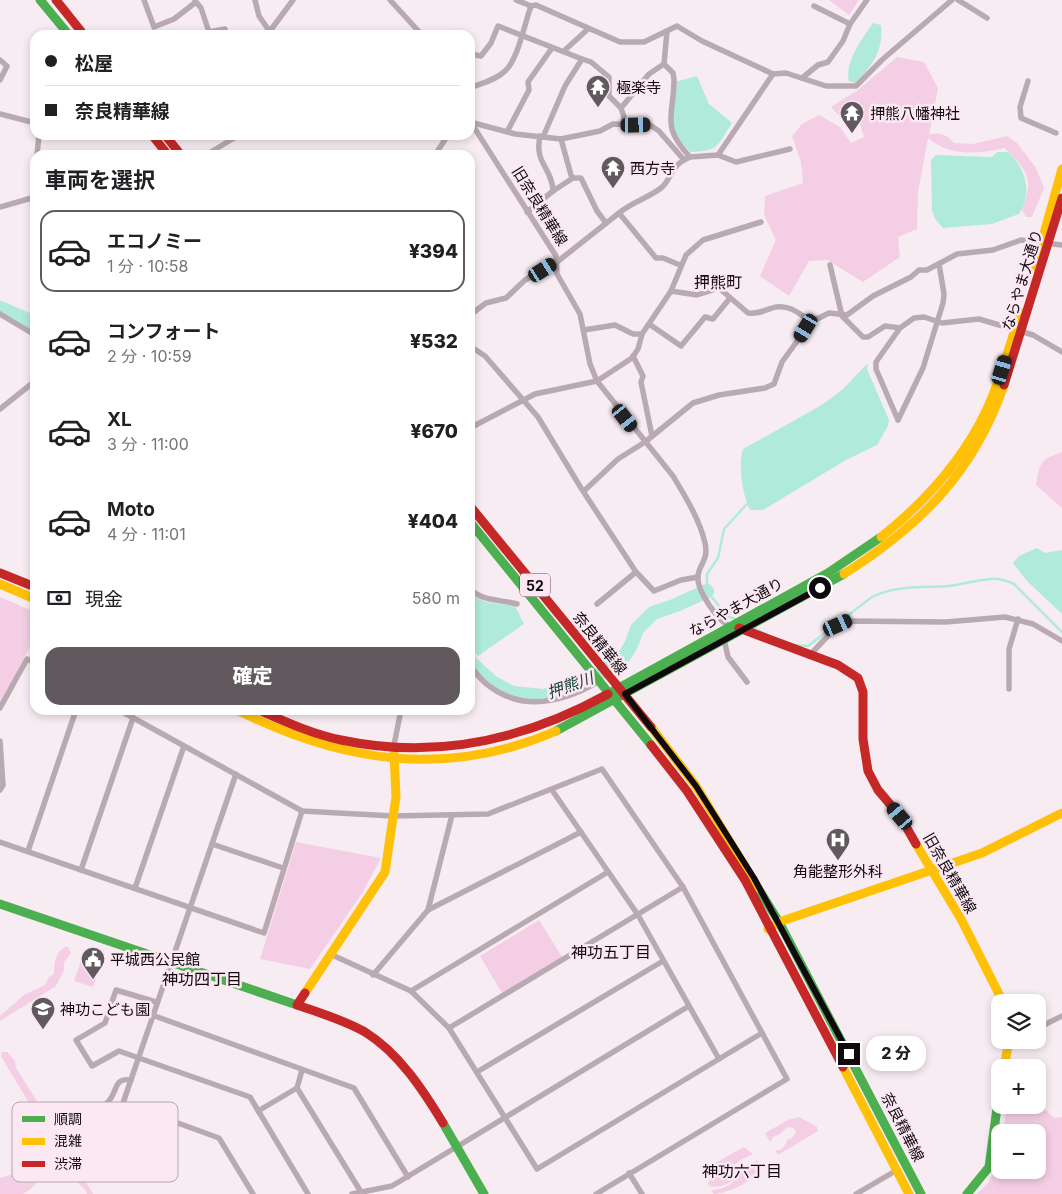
<!DOCTYPE html>
<html lang="ja">
<head>
<meta charset="utf-8">
<style>
	:root { --surface:#fff; --page:#f2f2f2; --text:#202124; --muted:#757577; --line:#e0e0e0; --accent:#61595e }
	body { margin:0; font-family:Inter,"Noto Sans JP",sans-serif; background:var(--page); color:var(--text); height:100vh; display:flex; flex-direction:column; font-size:19px; white-space:nowrap }
	* { box-sizing:border-box; margin:0 }
	p { font-size:16px; color:var(--muted) }
	.icon { flex:none; width:28px; height:28px; fill:none; stroke:currentColor; stroke-width:2; stroke-linecap:round; stroke-linejoin:round }
	.map { position:relative; flex:1; overflow:hidden }
	.details { position:absolute; left:30px; top:150px; width:445px; height:565px; display:flex; flex-direction:column; background:var(--surface); border-radius:15px; box-shadow:0 2px 8px #0003 }
	.details>* { flex:none }
	.banner { position:absolute; left:30px; top:30px; width:445px; height:110px; border-radius:15px; box-shadow:0 2px 8px #0003; display:grid; align-content:center; height:110px; padding:0 15px; background:var(--surface) }
	.controls { position:absolute; left:991px; top:994px; display:grid; gap:10px }
	.controls a { display:grid; place-items:center; width:55px; height:55px; border-radius:10px; background:var(--surface); box-shadow:0 2px 8px #0003; font-size:25px }
	.end { position:absolute; width:22px; height:22px; margin:-11px; border:6px solid #100a0e; background:#fff; box-shadow:0 0 0 2px #fff }
	.from { border-radius:50% }
	.bubble { position:absolute; height:35px; border-radius:15px; background:var(--surface); box-shadow:0 2px 8px #0003; font-size:16px; font-weight:800; line-height:35px; text-align:center }
	.car { position:absolute; width:15px; height:30px; margin:-15px -8px; border-radius:6px; box-shadow:0 0 4px 1px #0007; background:linear-gradient(#222 24%,#8ab4d8 0 40%,#222 0 76%,#8ab4d8 0 86%,#222 0) }
	.banner b { display:flex; align-items:center; gap:18px; height:48px; font-size:19px }
	.banner b+b { border-top:1px solid var(--line) }
	.banner i { width:12px; height:12px; background:var(--text) }
	ul { padding:0; list-style:none }
	li { display:flex; align-items:center; gap:15px; height:82px; margin:0 10px 8px; padding:0 5px; border:2px solid transparent; border-radius:15px }
	li div { flex:1 }
	li b { display:block; font-size:19px }
	li em { font-style:normal; font-weight:800 }
	li.on { border-color:var(--accent) }
	li>.icon { width:45px; height:45px; stroke-width:1.5 }
	h2 { padding:0 15px; font-size:22px; line-height:60px }
	.pay { display:flex; align-items:center; gap:12px; height:55px; padding:0 15px; font-size:19px }
	.pay p { margin-inline-start:auto }
	.button { display:flex; gap:10px; margin-top:auto; padding:10px 15px }
	.button a { flex:1; height:58px; border-radius:15px; background:var(--accent); color:#fff; font-size:20px; font-weight:800; line-height:58px; text-align:center }
	.map>svg:first-child { display:block }
	.green { fill:#f4cee5 }
	.water { fill:#b0ebda }
	.lines { fill:none; stroke-linecap:round; stroke-linejoin:round }
	.stream { stroke:#b0ebda; stroke-width:2.5 }
	.river { stroke:#b0ebda; stroke-width:14 }
	.street { stroke:#b9aab2; stroke-width:5.5 }
	.fast { stroke:#4caf50; stroke-width:9 }
	.slow { stroke:#ffc107; stroke-width:9 }
	.jam { stroke:#c62828; stroke-width:9 }
	.route { stroke:#100a0e; stroke-width:6 }
	.labels { text-anchor:middle; dominant-baseline:central; stroke-width:5; stroke-linejoin:round; paint-order:stroke }
	.shield { fill:#fce8f3; stroke:#574d53; stroke-width:1 }
	.shield-label { font-size:14px; font-weight:bold; fill:#100a0e }
	.poi-label { font-size:15px; fill:#100a0e; stroke:#fce8f3; text-anchor:start }
	.street-label { font-size:15px; fill:#100a0e; stroke:#fce8f3 }
	.neighbourhood-label { font-size:16px; fill:#100a0e; stroke:#fce8f3 }
	.water-label { font-size:16px; font-style:italic; fill:#194136; stroke:#fce8f3 }
	.key { fill:#fce8f3; stroke:#b5a5ae; stroke-width:1 }
	.key-label { font-size:14px; fill:#100a0e }
</style>
</head>
<body>
<div class="map">
<svg width="1062" height="1194" viewBox="0 0 1062 1194">
	<rect width="100%" height="100%" fill="#f7ecf2"/>
	<g class="green">
		<path d="M829 0H859L849 15Z"/>
		<path d="M897 57 924 62 938 88 929 135C938 131 948 135 954 143L973 144 1007 136 1017 143 1036 168 1044 188 1032 217H1026L1022 210C1034 178 1028 172 1005 148 977 154 951 157 928 138L918 192 917 229 898 237 900 257 863 282 827 260 809 261 789 296 760 276 776 240 764 215 765 196 803 183 801 162 792 136 802 124 819 115 840 127 851 143 864 137 858 118 844 121 831 107 858 90Z"/>
		<path d="M1062 452V508L1036 485C1040 462 1040 460 1062 452Z"/>
		<path d="M0 597 35 612V637L0 704Z"/>
		<path d="M296 842 381 858 363 892 310 969 260 959Z"/>
		<path d="M539 920 562 957 502 993 480 956Z"/>
		<path d="M65 947H68L71 953 64 962V970L56 986 0 1021V1016L24 995 45 985 49 977 54 974C54 962 55 953 65 947Z"/>
		<path d="M85 949 104 954 93 987 74 981Z"/>
		<path d="M2 1052H7L15 1061 16 1068 49 1120 47 1123 33 1107 25 1111 17 1110 29 1103 1 1056Z"/>
		<path d="M1038 1102 1054 1118 1062 1117V1194H977L988 1183 1000 1161V1170H1038V1132H1003L1007 1105H1038Z"/>
		<path d="M799 1117 817 1127 818 1131 778 1155 775 1150H781L786 1144 787 1140 792 1138 796 1132 794 1128 787 1127 780 1134 773 1137 770 1142 765 1133 788 1120Z"/>
		<path d="M52 1131 63 1142 93 1194H87L84 1188 67 1174 62 1156 53 1148V1141L49 1133Z"/>
		<path d="M744 1147 753 1154 740 1160 736 1164C723 1163 712 1168 706 1181L703 1174 704 1169Z"/>
		<path d="M50 1148 56 1159 31 1189 23 1194H0V1178L16 1173 24 1163Z"/>
		<path d="M757 1160 760 1167C758 1180 726 1194 714 1194L711 1190C725 1190 736 1183 740 1170L746 1169Z"/>
		<path d="M726 1167 737 1169C738 1182 721 1189 709 1186L708 1182 715 1172Z"/>
	</g>
	<g class="water">
		<path d="M873 23 881 25C884 49 872 67 855 83L849 81C844 63 863 37 873 23Z"/>
		<path d="M697 76 709 104 732 123C717 146 719 151 691 152 663 127 671 116 675 82Z"/>
		<path d="M997 152H1008C1026 168 1033 193 1019 214L992 224 943 228 935 219 932 211 931 160 936 155 992 157Z"/>
		<path d="M868 363 867 369 889 420 888 426 877 445 846 460 763 510H750C742 494 738 466 743 449L820 406 842 390Z"/>
		<path d="M1037 548 1045 553 1062 550V614L1028 582 1013 563 1019 556Z"/>
		<path d="M470 593C487 606 496 602 515 606L524 624 478 656 470 648Z"/>
	</g>
	<g class="lines">
		<g class="stream">
			<path d="M737 620 727 616 707 591V574L718 558 724 529 747 504"/>
			<path d="M751 627 766 634"/>
			<path d="M794 645 808 646 872 597C896 585 922 588 949 586 963 584 977 580 991 579 999 578 1007 581 1014 584L1062 632"/>
		</g>
		<g class="river">
			<path d="M0 308 24 318 35 325"/>
			<path d="M470 662 492 682 512 693 544 696 594 678 623 658 631 645 637 629 653 613 676 605 707 591"/>
		</g>
		<g class="street">
			<path d="M144 0 154 27 174 19 196 2 195 0"/>
			<path d="M255 0 259 16 270 32"/>
			<path d="M390 0 422 35"/>
			<path d="M516 0 531 6 536 5 620 42H644L677 26 702 41 773 74 786 73 826 86H856L883 59 952 0"/>
			<path d="M958 0 987 18"/>
			<path d="M196 2 201 8 209 32 225 29"/>
			<path d="M814 6 850 24"/>
			<path d="M667 31 664 64 673 73 674 79C674 117 660 125 690 157"/>
			<path d="M267 35 293 0"/>
			<path d="M565 50 588 29"/>
			<path d="M470 54 481 56 491 43 498 26 582 59 565 86 543 137"/>
			<path d="M582 59 591 62 609 77V96L621 108"/>
			<path d="M0 60 7 66 0 80"/>
			<path d="M802 78 818 65 828 62 843 41 850 24 867 0"/>
			<path d="M1028 81 1020 107 1021 118 1056 133"/>
			<path d="M470 88C482 83 496 80 505 71 518 60 525 22 531 6"/>
			<path d="M470 96V99"/>
			<path d="M0 114 35 123"/>
			<path d="M470 121 556 256 557 274 580 314 590 364 597 381 673 476C685 496 700 520 705 543 709 560 699 564 698 576 696 590 719 623 731 626"/>
			<path d="M470 122 515 134 561 139 600 131 613 124 650 125 659 131 684 160 690 157 718 155 773 74"/>
			<path d="M623 125 624 117 621 108 649 74 664 64"/>
			<path d="M507 132 529 90 528 82 552 48"/>
			<path d="M540 136C534 164 552 167 553 191"/>
			<path d="M561 139 571 175 573 178H581L597 211 606 223"/>
			<path d="M37 155 39 135"/>
			<path d="M206 155 239 135"/>
			<path d="M435 155 448 135"/>
			<path d="M718 155 736 162 790 149"/>
			<path d="M0 207 35 197"/>
			<path d="M527 212 553 191 573 178"/>
			<path d="M680 265 663 258H656L619 213C632 202 648 198 661 188 671 180 669 169 684 160"/>
			<path d="M830 265 842 316 863 337H868L885 326 900 328"/>
			<path d="M671 291 686 255 703 240 761 222"/>
			<path d="M0 314 35 335"/>
			<path d="M470 315 486 303 506 298 525 280 557 262 619 213"/>
			<path d="M649 324 681 346 705 317 713 319 730 298"/>
			<path d="M584 330 615 325 633 334H642"/>
			<path d="M470 346 485 356 538 417 581 488 636 572"/>
			<path d="M633 356 643 376 641 382 652 436"/>
			<path d="M0 409 35 381"/>
			<path d="M898 420 876 369V362L900 328 914 318 924 317 942 323 979 319 1033 335 1062 352"/>
			<path d="M898 420 923 368 943 303 944 294 939 264"/>
			<path d="M470 428 535 394 597 381 632 358 638 349 642 334 671 291 697 295 719 288 748 313C757 314 764 311 772 308 788 303 799 313 811 322"/>
			<path d="M584 491 618 459 645 442 693 403 719 395 765 388 774 384 782 362 811 322 829 313 847 315 873 296 911 277 919 270H927L957 254 993 250 1021 240 1062 245"/>
			<path d="M470 589C484 602 499 599 517 604"/>
			<path d="M597 604 636 572 654 591 681 580 698 577"/>
			<path d="M724 639 728 657 747 682"/>
			<path d="M809 656 838 625 849 621 946 622 1005 617 1033 624 1062 641"/>
			<path d="M470 666C476 673 482 681 489 686 525 713 566 701 600 681"/>
			<path d="M1009 689V649L1018 619"/>
			<path d="M0 708 27 659 35 663"/>
			<path d="M119 710 302 811 393 816 488 814 602 769 683 887 787 1079 596 1194"/>
			<path d="M0 741 3 785 0 790"/>
			<path d="M393 750 401 710"/>
			<path d="M236 774 123 1103 219 1138 253 1194"/>
			<path d="M552 790 638 915 719 1059"/>
			<path d="M0 842 264 933 302 811"/>
			<path d="M212 844 283 868"/>
			<path d="M28 851 76 710"/>
			<path d="M81 870 133 718"/>
			<path d="M135 888 184 746"/>
			<path d="M428 910 581 832"/>
			<path d="M330 954 411 991 449 1028 537 1169 762 1033"/>
			<path d="M373 975 428 910 452 815"/>
			<path d="M411 991 608 872"/>
			<path d="M156 1002 116 990 105 1023 76 1040 92 1066 119 1051 250 1097 308 1194"/>
			<path d="M152 1015 354 1088 408 1177"/>
			<path d="M449 1028 683 887"/>
			<path d="M1038 1028 1062 1016"/>
			<path d="M302 1070 297 1088 361 1192"/>
			<path d="M477 1072 663 961"/>
			<path d="M258 1111 297 1088"/>
			<path d="M71 1126C83 1118 98 1111 108 1102 118 1092 113 1077 131 1080"/>
			<path d="M629 1173 642 1194"/>
			<path d="M352 1194 392 1186 689 1006"/>
			<path d="M856 1194 897 1170"/>
		</g>
		<g class="fast">
			<path d="M40 0 69 35"/>
			<path d="M470 522 651 745"/>
			<path d="M608 694 828 573 881 537"/>
			<path d="M556 731 844 574"/>
			<path d="M758 888 779 922 921 1194"/>
			<path d="M0 904 297 1005"/>
			<path d="M443 1123 484 1194"/>
			<path d="M967 1194 989 1167 1000 1086"/>
		</g>
		<g class="slow">
			<path d="M1035 266 1062 169"/>
			<path d="M881 537C924 503 963 460 987 409 1001 378 1010 345 1020 312"/>
			<path d="M844 574C921 525 974 472 1004 385"/>
			<path d="M0 584 35 599"/>
			<path d="M237 710C341 762 446 779 556 731"/>
			<path d="M651 727 696 786 758 888"/>
			<path d="M916 844 961 919 1003 1002"/>
			<path d="M768 929 779 922 982 853 1062 813"/>
			<path d="M305 993 385 872 396 797 394 754"/>
			<path d="M843 1067 909 1194"/>
			<path d="M1004 1068 1009 1040"/>
		</g>
		<g class="jam">
			<path d="M56 0 84 35"/>
			<path d="M152 135 168 155"/>
			<path d="M165 135 181 155"/>
			<path d="M1004 385 1062 198"/>
			<path d="M470 506 651 727"/>
			<path d="M0 573 35 587"/>
			<path d="M739 628 838 665 858 678 863 692V739L868 771 878 790 900 816 916 844"/>
			<path d="M259 710C286 722 312 734 341 740 435 760 525 740 608 694"/>
			<path d="M651 745 687 791 745 880 843 1067"/>
			<path d="M305 993 297 1005C320 1013 344 1020 365 1032 399 1053 423 1090 443 1123"/>
		</g>
	</g>
	<g class="lines">
		<path class="route" d="M820 588 625 694 696 786 754 878 849 1054"/>
	</g>
	<defs>
		<symbol id="temple-pin" viewBox="-11 -11 22 30"><path d="M0 17L-7.5 6A9.5 9.5 0 1 1 7.5 6Z" fill="#61595e" stroke="#fce8f3"/><path d="M0-6L5-2H3V0L6.5 2.5H4V6H1.5V3h-3V6H-4V2.5H-6.5L-3 0V-2H-5Z" fill="#fff"/></symbol>
		<symbol id="hospital-pin" viewBox="-11 -11 22 30"><path d="M0 17L-7.5 6A9.5 9.5 0 1 1 7.5 6Z" fill="#61595e" stroke="#fce8f3"/><path d="M-5-5h3v3.5h4V-5h3V5h-3V1.5h-4V5h-3Z" fill="#fff"/></symbol>
		<symbol id="civic-pin" viewBox="-11 -11 22 30"><path d="M0 17L-7.5 6A9.5 9.5 0 1 1 7.5 6Z" fill="#61595e" stroke="#fce8f3"/><path d="M-.6-6.5H3V-4.5H.6V-3L4-1V1h2V6H-6V1h2V-1L-.6-3ZM-1.2 2.5V6h2.4V2.5Z" fill="#fff"/></symbol>
		<symbol id="school-pin" viewBox="-11 -11 22 30"><path d="M0 17L-7.5 6A9.5 9.5 0 1 1 7.5 6Z" fill="#61595e" stroke="#fce8f3"/><path d="M0-5L7-2L0 1L-7-2ZM-4 1L0 2.5L4 1V4Q0 6-4 4Z" fill="#fff"/></symbol>
	</defs>
	<g fill-rule="evenodd">
		<use href="#temple-pin" x="584" y="73" width="28" height="38"/>
		<use href="#temple-pin" x="838" y="99" width="28" height="38"/>
		<use href="#temple-pin" x="599" y="154" width="28" height="38"/>
		<use href="#hospital-pin" x="824" y="826" width="28" height="38"/>
		<use href="#civic-pin" x="79" y="945" width="28" height="38"/>
		<use href="#school-pin" x="29" y="995" width="28" height="38"/>
	</g>
	<g class="labels">
		<rect class="shield" x="520" y="573.5" width="30" height="23" rx="4"/>
		<g class="shield-label">
			<text x="535" y="585">52</text>
		</g>
		<g class="poi-label">
			<text x="616" y="87">極楽寺</text>
			<text x="870" y="113">押熊八幡神社</text>
			<text x="630" y="168">西方寺</text>
			<text x="838" y="871" text-anchor="middle">角能整形外科</text>
			<text x="110" y="959">平城西公民館</text>
			<text x="60" y="1009">神功こども園</text>
		</g>
		<g class="street-label">
			<text transform="translate(540 206) rotate(58)">旧奈良精華線</text>
			<text transform="translate(1022 280) rotate(-73)">ならやま大通り</text>
			<text transform="translate(736 607) rotate(-29)">ならやま大通り</text>
			<text transform="translate(600 643) rotate(51)">奈良精華線</text>
			<text transform="translate(950 873) rotate(60)">旧奈良精華線</text>
			<text transform="translate(903 1127) rotate(63)">奈良精華線</text>
		</g>
		<g class="neighbourhood-label">
			<text x="718" y="282">押熊町</text>
			<text x="611" y="952">神功五丁目</text>
			<text x="202" y="979">神功四丁目</text>
			<text x="742" y="1171">神功六丁目</text>
		</g>
		<g class="water-label">
			<text transform="translate(570 685) rotate(-20)">押熊川</text>
		</g>
	</g>
	<rect x="12" y="1102" width="166" height="80" rx="8" class="key"/>
	<rect x="22" y="1116" width="23" height="6" fill="#4caf50"/>
	<rect x="22" y="1138" width="23" height="7" fill="#ffc107"/>
	<rect x="22" y="1161" width="23" height="6" fill="#c62828"/>
	<g class="key-label">
		<text x="54" y="1124">順調</text>
		<text x="54" y="1146">混雑</text>
		<text x="54" y="1169">渋滞</text>
	</g>
</svg>
<div class="controls">
<a><svg class="icon" aria-label="layers" viewBox="0 0 24 24"><path d="M12 4l9 5-9 5-9-5zM3 14l9 5 9-5"/></svg></a>
<a>+</a>
<a>−</a>
</div>
<i class="end from" style="left:820px;top:588px"></i>
<i class="end" style="left:849px;top:1054px"></i>
<div class="bubble" style="left:866px;top:1036px;width:60px">2 分</div>
<i class="car" style="left:636px;top:125px;rotate:89deg"></i>
<i class="car" style="left:543px;top:270px;rotate:58deg"></i>
<i class="car" style="left:806px;top:328px;rotate:211deg"></i>
<i class="car" style="left:1002px;top:370px;rotate:17deg"></i>
<i class="car" style="left:625px;top:418px;rotate:142deg"></i>
<i class="car" style="left:838px;top:625px;rotate:66deg"></i>
<i class="car" style="left:900px;top:816px;rotate:320deg"></i>
<div class="banner">
<b><i class="from"></i>松屋</b>
<b><i></i>奈良精華線</b>
</div>
<section class="details">
<h2>車両を選択</h2>
<ul>
<li class="on"><svg class="icon" aria-label="car" viewBox="0 0 24 24"><path d="M5 17H2v-5l4-1 3-4h7l3 4 3 1v5h-3M9 17h6M6 11h13"/><circle cx="7" cy="17" r="2"/><circle cx="17" cy="17" r="2"/></svg><div><b>エコノミー</b><p>1 分 · 10:58</p></div><em>¥394</em></li>
<li><svg class="icon" aria-label="car" viewBox="0 0 24 24"><path d="M5 17H2v-5l4-1 3-4h7l3 4 3 1v5h-3M9 17h6M6 11h13"/><circle cx="7" cy="17" r="2"/><circle cx="17" cy="17" r="2"/></svg><div><b>コンフォート</b><p>2 分 · 10:59</p></div><em>¥532</em></li>
<li><svg class="icon" aria-label="car" viewBox="0 0 24 24"><path d="M5 17H2v-5l4-1 3-4h7l3 4 3 1v5h-3M9 17h6M6 11h13"/><circle cx="7" cy="17" r="2"/><circle cx="17" cy="17" r="2"/></svg><div><b>XL</b><p>3 分 · 11:00</p></div><em>¥670</em></li>
<li><svg class="icon" aria-label="car" viewBox="0 0 24 24"><path d="M5 17H2v-5l4-1 3-4h7l3 4 3 1v5h-3M9 17h6M6 11h13"/><circle cx="7" cy="17" r="2"/><circle cx="17" cy="17" r="2"/></svg><div><b>Moto</b><p>4 分 · 11:01</p></div><em>¥404</em></li>
</ul>
<div class="pay"><svg class="icon" aria-label="cash" viewBox="0 0 24 24"><path d="M3 7h18v10H3z"/><circle cx="12" cy="12" r="2"/></svg>現金<p>580 m</p></div>
<div class="button"><a>確定</a></div>
</section>
</div>
</body>
</html>
